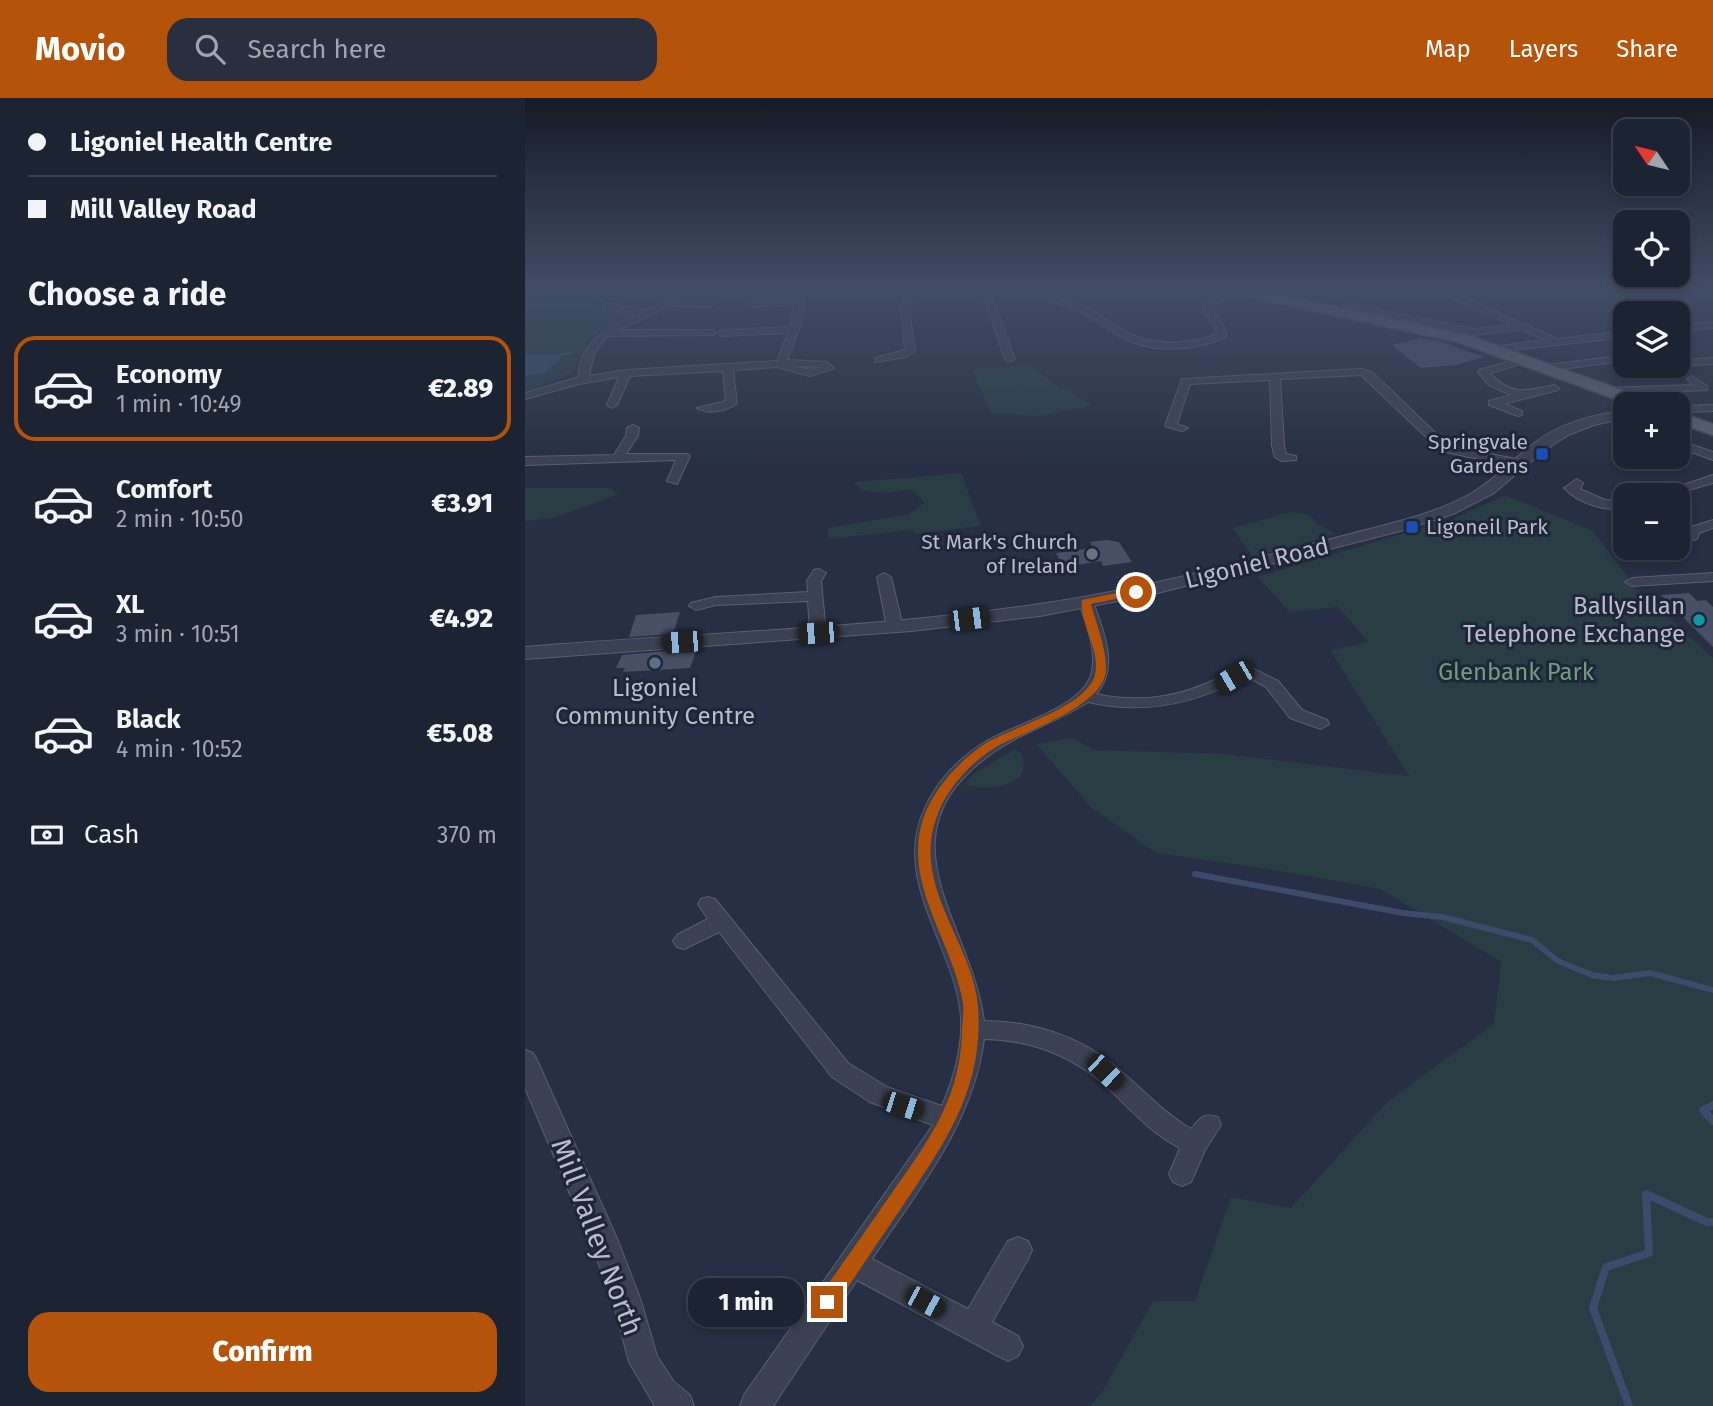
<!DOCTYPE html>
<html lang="en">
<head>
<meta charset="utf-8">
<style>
	:root { --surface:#1c2332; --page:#292f3e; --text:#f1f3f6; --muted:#a0a4ac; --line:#3a404d; --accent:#b45309 }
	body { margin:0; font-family:"Fira Sans",sans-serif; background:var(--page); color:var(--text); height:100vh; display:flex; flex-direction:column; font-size:26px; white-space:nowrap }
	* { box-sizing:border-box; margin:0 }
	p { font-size:23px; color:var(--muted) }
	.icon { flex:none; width:38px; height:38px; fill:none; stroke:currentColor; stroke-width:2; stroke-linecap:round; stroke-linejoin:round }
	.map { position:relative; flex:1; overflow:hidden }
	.panel { display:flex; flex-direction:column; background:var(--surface); width:525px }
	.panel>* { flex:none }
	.guide { display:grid; align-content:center; height:154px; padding:0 28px; background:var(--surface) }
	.needle { width:46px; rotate:305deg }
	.controls { position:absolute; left:1088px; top:21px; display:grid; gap:14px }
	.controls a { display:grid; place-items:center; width:77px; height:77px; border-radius:14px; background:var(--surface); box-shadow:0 4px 10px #0003,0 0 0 2px var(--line); font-size:35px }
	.end { position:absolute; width:32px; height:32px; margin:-16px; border:9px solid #b45309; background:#fff; box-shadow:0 0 0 4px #fff }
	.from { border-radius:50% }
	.bubble { position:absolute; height:49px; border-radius:21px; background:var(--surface); box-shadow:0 4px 10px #0003,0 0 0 2px var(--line); font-size:23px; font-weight:800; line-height:49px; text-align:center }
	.car { position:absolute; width:21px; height:42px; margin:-21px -10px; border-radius:9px; box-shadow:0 0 5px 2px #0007; background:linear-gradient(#222 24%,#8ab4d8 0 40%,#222 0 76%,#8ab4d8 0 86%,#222 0) }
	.guide b { display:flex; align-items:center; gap:24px; height:66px; font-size:26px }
	.guide b+b { border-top:2px solid var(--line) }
	.guide i { width:18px; height:18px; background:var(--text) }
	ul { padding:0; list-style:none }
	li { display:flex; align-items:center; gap:21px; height:105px; margin:0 14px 10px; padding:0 14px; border:4px solid transparent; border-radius:21px }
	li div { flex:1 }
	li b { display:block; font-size:26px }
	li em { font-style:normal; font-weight:800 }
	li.selected { border-color:var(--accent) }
	li>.icon { width:63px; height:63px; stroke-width:1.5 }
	h2 { padding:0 28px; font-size:32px; line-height:84px }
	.pay { display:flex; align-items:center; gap:18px; height:77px; padding:0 28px; font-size:26px }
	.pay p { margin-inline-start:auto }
	.cta { display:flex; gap:14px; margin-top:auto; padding:14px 28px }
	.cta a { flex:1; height:80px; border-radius:21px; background:var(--accent); color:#fff; font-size:28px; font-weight:800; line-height:80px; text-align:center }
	header { display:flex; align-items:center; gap:42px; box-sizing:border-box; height:98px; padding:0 35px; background:var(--accent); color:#fff }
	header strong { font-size:33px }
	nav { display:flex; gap:38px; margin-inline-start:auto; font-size:24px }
	.search { width:490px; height:63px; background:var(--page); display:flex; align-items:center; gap:18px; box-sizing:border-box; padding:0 24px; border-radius:21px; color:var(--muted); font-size:26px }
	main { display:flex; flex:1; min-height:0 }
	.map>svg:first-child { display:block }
	.green { fill:#283d44 }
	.water { fill:#3c4a6b }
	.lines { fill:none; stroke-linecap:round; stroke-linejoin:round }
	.stream-far2 { stroke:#3c4a6b; stroke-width:2.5 }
	.stream-far1 { stroke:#3c4a6b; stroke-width:6 }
	.stream { stroke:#3c4a6b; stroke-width:8 }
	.building { fill:#485067 }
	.minor-casing { stroke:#595f70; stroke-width:2 }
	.tertiary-casing { stroke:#595f70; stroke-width:2 }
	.primary-casing { stroke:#444a5c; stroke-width:3 }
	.minor { fill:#3b4152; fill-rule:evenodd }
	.tertiary { fill:#3b4152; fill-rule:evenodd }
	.primary { fill:#596072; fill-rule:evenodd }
	.route { fill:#b45309 }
	.transit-dot { fill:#1a4fb4; stroke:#1f2638; stroke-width:2.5 }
	.worship-dot { fill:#6b7280; stroke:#1f2638; stroke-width:2.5 }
	.culture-dot { fill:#0f9aa8; stroke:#1f2638; stroke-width:2.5 }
	.service-dot { fill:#5c6f8a; stroke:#1f2638; stroke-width:2.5 }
	.labels { text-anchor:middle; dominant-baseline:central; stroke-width:6; stroke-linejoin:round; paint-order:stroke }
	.far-poi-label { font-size:21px; fill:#b8bdcc; stroke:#1f2638; text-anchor:end }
	.street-label { font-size:24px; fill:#b8bdcc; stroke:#1f2638 }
	.poi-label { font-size:24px; fill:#b8bdcc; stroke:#1f2638; text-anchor:end }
	.park-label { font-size:24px; fill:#6f9d80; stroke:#1f2638 }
	.near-street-label { font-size:28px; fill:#b8bdcc; stroke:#1f2638 }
</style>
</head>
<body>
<header>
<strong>Movio</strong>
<div class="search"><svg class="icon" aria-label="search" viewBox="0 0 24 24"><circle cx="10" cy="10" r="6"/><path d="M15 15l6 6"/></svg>Search here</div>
<nav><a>Map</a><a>Layers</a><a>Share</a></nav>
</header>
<main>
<section class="panel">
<div class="guide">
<b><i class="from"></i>Ligoniel Health Centre</b>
<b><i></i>Mill Valley Road</b>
</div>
<h2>Choose a ride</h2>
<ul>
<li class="selected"><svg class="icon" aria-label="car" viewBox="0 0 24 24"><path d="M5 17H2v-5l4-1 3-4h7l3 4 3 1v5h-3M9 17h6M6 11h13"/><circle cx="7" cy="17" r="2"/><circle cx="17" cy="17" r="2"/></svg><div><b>Economy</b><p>1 min · 10:49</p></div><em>€2.89</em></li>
<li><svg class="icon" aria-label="car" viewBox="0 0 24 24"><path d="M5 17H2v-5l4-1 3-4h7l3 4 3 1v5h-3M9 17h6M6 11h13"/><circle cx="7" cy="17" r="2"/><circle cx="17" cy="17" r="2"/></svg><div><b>Comfort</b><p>2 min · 10:50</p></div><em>€3.91</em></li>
<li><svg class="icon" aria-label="car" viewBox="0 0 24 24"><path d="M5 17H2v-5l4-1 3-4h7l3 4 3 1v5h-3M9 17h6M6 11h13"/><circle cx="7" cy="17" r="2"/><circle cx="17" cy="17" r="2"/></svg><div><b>XL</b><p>3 min · 10:51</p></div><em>€4.92</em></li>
<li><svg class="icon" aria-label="car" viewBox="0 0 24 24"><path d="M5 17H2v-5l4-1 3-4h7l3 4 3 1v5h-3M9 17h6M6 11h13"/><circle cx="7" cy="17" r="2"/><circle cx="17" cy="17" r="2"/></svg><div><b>Black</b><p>4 min · 10:52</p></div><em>€5.08</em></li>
</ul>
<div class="pay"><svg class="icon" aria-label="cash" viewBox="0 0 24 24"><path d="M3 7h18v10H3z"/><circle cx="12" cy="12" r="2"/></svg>Cash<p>370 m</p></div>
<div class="cta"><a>Confirm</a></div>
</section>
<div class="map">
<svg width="1188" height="1308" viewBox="0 0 1188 1308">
	<rect width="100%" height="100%" fill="#262f43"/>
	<g class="green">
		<path d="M0 188H42L53 201 106 217C70 234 63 235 49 274L0 294Z"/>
		<path d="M504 267 537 291 541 290 568 308 513 318 466 315 447 272Z"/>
		<path d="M436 375 456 428 389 436 388 432 303 441V430L384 416 400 404 386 392 362 395 337 393 329 384Z"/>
		<path d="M0 390H84L94 396 29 420 0 423Z"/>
		<path d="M980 397 1068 433 1111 490 1188 560V1308H565L577 1294 628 1203H670L706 1099 766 1110 862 1004 969 926 976 864 855 791 743 771 631 755 567 710 511 646 548 640 569 652 699 656 884 678 805 552 843 544 813 509 765 514 732 479 930 420Z"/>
		<path d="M766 414 785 417 791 425 812 436 732 458H727L707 430Z"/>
		<path d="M490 651 497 656C498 661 500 668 498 673 493 690 454 693 440 686L447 677Z"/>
	</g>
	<path class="water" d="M0 256 34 257 37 260 19 275 0 278Z"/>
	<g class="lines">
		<path class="stream-far2" d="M27 258 46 255"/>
		<path class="stream-far1" d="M670 776 878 815 917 819 1007 842 1033 863 1067 877 1088 880 1125 875 1188 892"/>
		<g class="stream">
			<path d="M1188 1007 1178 1012 1188 1023"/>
			<path d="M1104 1308 1068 1210 1081 1169 1124 1155 1121 1096 1182 1124H1188"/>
		</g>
	</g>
	<g class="building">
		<path d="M894 240 914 243 959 259 932 267 896 270 866 247Z"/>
		<path d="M581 442 594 444 607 464 578 468 576 463 539 469 531 455 568 450 565 444Z"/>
		<path d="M1164 495 1172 503 1181 502 1188 509V549L1136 497Z"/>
		<path d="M155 514 148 536 104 539 111 517Z"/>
		<path d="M142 553V556L171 554 165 570 98 574 100 570H91L97 557Z"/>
	</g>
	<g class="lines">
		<defs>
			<g id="minor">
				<path d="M153 188H162L151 203H185L189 206 185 209 145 208 93 232H186L189 233V237L82 238 69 256 64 278 101 272 252 263 263 235 197 238 192 235 197 232 265 229 269 206 227 209 223 206 227 203 267 201 258 188H293L272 194 279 203 276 226 262 262 302 264 309 270 285 278 252 269 208 272 212 305C202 313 183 317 172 310L201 303 198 273 105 278 92 307 87 310 82 307 94 279 54 286 0 301V295L54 279C52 244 84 230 111 217L80 210V206C117 205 122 226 153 188ZM270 268 296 269 285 272Z"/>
				<path d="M382 188H390L384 212 390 253 381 259 350 264V260L380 252 376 212Z"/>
				<path d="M451 188C487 188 524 194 557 208 574 215 588 227 603 235 630 249 665 246 693 236L677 208 707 190 714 192 686 209 701 233V239C670 253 627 256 596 239 582 231 569 220 554 213 530 201 502 197 475 193L467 199 490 261 485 264 480 261 458 198 466 192Z"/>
				<path d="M881 188H915L1032 241 1101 233V239L970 254 965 251 967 249 1020 242 997 232 947 237 818 208 827 202 831 205 830 207 947 231 987 227 914 194Z"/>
				<path d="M1188 224V230L1153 233V227Z"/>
				<path d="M1000 259 1005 262 1003 264 965 275C985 298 1002 293 1029 287L1034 290 1033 292 979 306 997 313V317L993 318 964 307V303L986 297 964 287 953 274 954 272Z"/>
				<path d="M1086 259 1091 262 1089 264 1022 273 1017 270 1022 267Z"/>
				<path d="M1188 260V266L1153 268H1152L1153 262Z"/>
				<path d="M837 271 848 275 924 348 996 362 1002 366 996 370 916 353 836 277 755 281 759 348 761 356 771 358V362L756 363 750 359 747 348 745 282 665 286 652 326 663 330 657 333 640 328 657 281Z"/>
				<path d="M1167 278 1182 288V292L1082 296 1077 293 1082 290 1168 287 1162 281Z"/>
				<path d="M1188 307V313L1153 314V308Z"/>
				<path d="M108 327 114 330 113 338 101 356H163L165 358 152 386 142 383 151 362 0 367V359L89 357 101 338 102 330Z"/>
				<path d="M1153 342 1188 354V362L1153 349Z"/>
				<path d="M1188 377V385L1147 397H1129Z"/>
				<path d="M1052 381 1058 385 1055 391 1080 402 1101 403V411C1080 413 1054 406 1039 390Z"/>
				<path d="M1188 422V430L1174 435 1172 441 1167 442 1160 438 1163 430Z"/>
				<path d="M294 471 301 475 296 483 301 535 298 538H288L285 535 283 503 191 507 171 512 164 508 166 505 191 499 283 494 282 483 289 472Z"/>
				<path d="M359 475 366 479 378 529 370 534 362 529 352 479Z"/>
				<path d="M1188 475V483L1107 488 1100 484 1107 480Z"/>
				<path d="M561 500 568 504C578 532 595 570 571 596 607 604 646 601 680 586 694 580 707 571 721 567L753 583 777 612 802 622 804 626 796 631 765 620 741 589 721 578C671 606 619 617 563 604 533 624 498 633 469 654 349 737 446 822 459 923 506 923 554 938 590 968 616 989 637 1014 666 1031 675 1021 678 1014 693 1019L696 1027 680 1052 666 1084 657 1088 648 1084 644 1076 655 1050C627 1036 607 1013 585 992 549 958 508 942 459 941 448 1026 393 1092 347 1161L443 1211 483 1143 493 1139 503 1143 507 1152 503 1161 467 1224 493 1238 498 1248 493 1258 483 1263 473 1258 332 1182 248 1308H215L219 1297 408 1027 345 1004 307 979 194 834 159 851 152 849 148 843 152 837 183 821 173 806 176 801 183 799 190 801 323 965 362 989 417 1008C431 975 441 939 434 904 422 840 368 777 400 710 412 683 435 659 460 644 488 627 556 610 566 577 573 554 561 526 554 504Z"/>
				<path d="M0 952 8 955 12 962 93 1143 116 1203 132 1258 149 1284 165 1297 169 1308H130L104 1264 88 1203 65 1143 0 990Z"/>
			</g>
			<path id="tertiary" d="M1101 312V320L1069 327 1043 337 1016 355 969 395 928 416 875 433 629 496 515 518 386 533 0 561V549C171 535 344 531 515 506 627 490 735 459 845 431 879 422 916 413 947 395 972 380 991 358 1015 341 1041 323 1070 317 1101 312Z"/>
			<g id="primary">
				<path d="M684 188H711L942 237 1125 302 1128 306H1104L933 244 690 192Z"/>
				<path d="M1153 314 1188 326V337L1153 325Z"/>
			</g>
		</defs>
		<use href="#minor" class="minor-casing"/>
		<use href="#tertiary" class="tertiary-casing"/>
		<use href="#primary" class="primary-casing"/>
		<use href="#minor" class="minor"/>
		<use href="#tertiary" class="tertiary"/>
		<use href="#primary" class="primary"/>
	</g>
	<linearGradient id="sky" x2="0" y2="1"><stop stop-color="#151a25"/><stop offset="0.51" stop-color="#414d66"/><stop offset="1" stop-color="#414d66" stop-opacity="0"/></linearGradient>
	<rect width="1188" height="371" fill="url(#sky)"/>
	<path class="route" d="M611 491 615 494 614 496 566 506C571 525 585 560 580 578 571 611 498 634 471 649 446 664 420 692 411 721 387 789 448 845 453 908 459 989 422 1042 379 1106 355 1141 332 1176 308 1211L302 1213 295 1211 292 1204 295 1198C317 1166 340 1134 362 1102 400 1047 434 1006 437 936 437 926 439 915 438 905 428 843 377 786 398 721 408 691 435 662 461 645 488 629 557 610 569 580 578 555 554 526 557 502Z"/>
	<g class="transit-dot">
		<rect x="1010" y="349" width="14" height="14" rx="3.5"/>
		<rect x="880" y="422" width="14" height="14" rx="3.5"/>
	</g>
	<circle class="worship-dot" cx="567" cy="456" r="7"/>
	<circle class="culture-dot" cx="1174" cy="522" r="7"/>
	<circle class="service-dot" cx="130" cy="565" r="7"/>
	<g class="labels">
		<g class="far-poi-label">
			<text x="1003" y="344">Springvale<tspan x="1003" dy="24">Gardens</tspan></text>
			<text x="901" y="429" text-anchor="start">Ligoneil Park</text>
			<text x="553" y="444">St Mark's Church<tspan x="553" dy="24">of Ireland</tspan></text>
		</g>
		<g class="street-label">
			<text transform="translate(732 465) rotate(-14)">Ligoniel Road</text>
		</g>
		<g class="poi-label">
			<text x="1160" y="508">Ballysillan<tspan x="1160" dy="28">Telephone Exchange</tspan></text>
			<text x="130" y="590" text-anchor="middle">Ligoniel<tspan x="130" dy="28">Community Centre</tspan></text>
		</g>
		<g class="park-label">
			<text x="991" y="574">Glenbank Park</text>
		</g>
		<g class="near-street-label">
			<text transform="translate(72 1139) rotate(69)">Mill Valley North</text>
		</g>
	</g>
</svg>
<div class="controls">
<a><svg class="needle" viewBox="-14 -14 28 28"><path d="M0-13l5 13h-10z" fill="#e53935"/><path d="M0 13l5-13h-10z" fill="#a0a4ac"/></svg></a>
<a><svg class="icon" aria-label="locate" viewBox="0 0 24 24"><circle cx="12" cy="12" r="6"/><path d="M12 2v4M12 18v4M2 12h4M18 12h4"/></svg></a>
<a><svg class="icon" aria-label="layers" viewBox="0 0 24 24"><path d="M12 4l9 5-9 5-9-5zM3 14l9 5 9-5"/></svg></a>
<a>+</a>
<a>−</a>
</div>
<i class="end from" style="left:611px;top:494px"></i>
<i class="end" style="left:302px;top:1204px"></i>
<div class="bubble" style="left:163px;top:1180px;width:116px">1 min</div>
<i class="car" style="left:444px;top:521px;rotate:83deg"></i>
<i class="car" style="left:293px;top:535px;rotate:266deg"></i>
<i class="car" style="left:157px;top:544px;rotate:266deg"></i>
<i class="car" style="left:709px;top:579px;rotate:240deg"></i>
<i class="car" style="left:580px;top:974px;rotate:134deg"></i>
<i class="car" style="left:378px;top:1008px;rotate:108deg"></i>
<i class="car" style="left:400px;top:1204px;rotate:118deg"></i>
</div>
</main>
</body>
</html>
